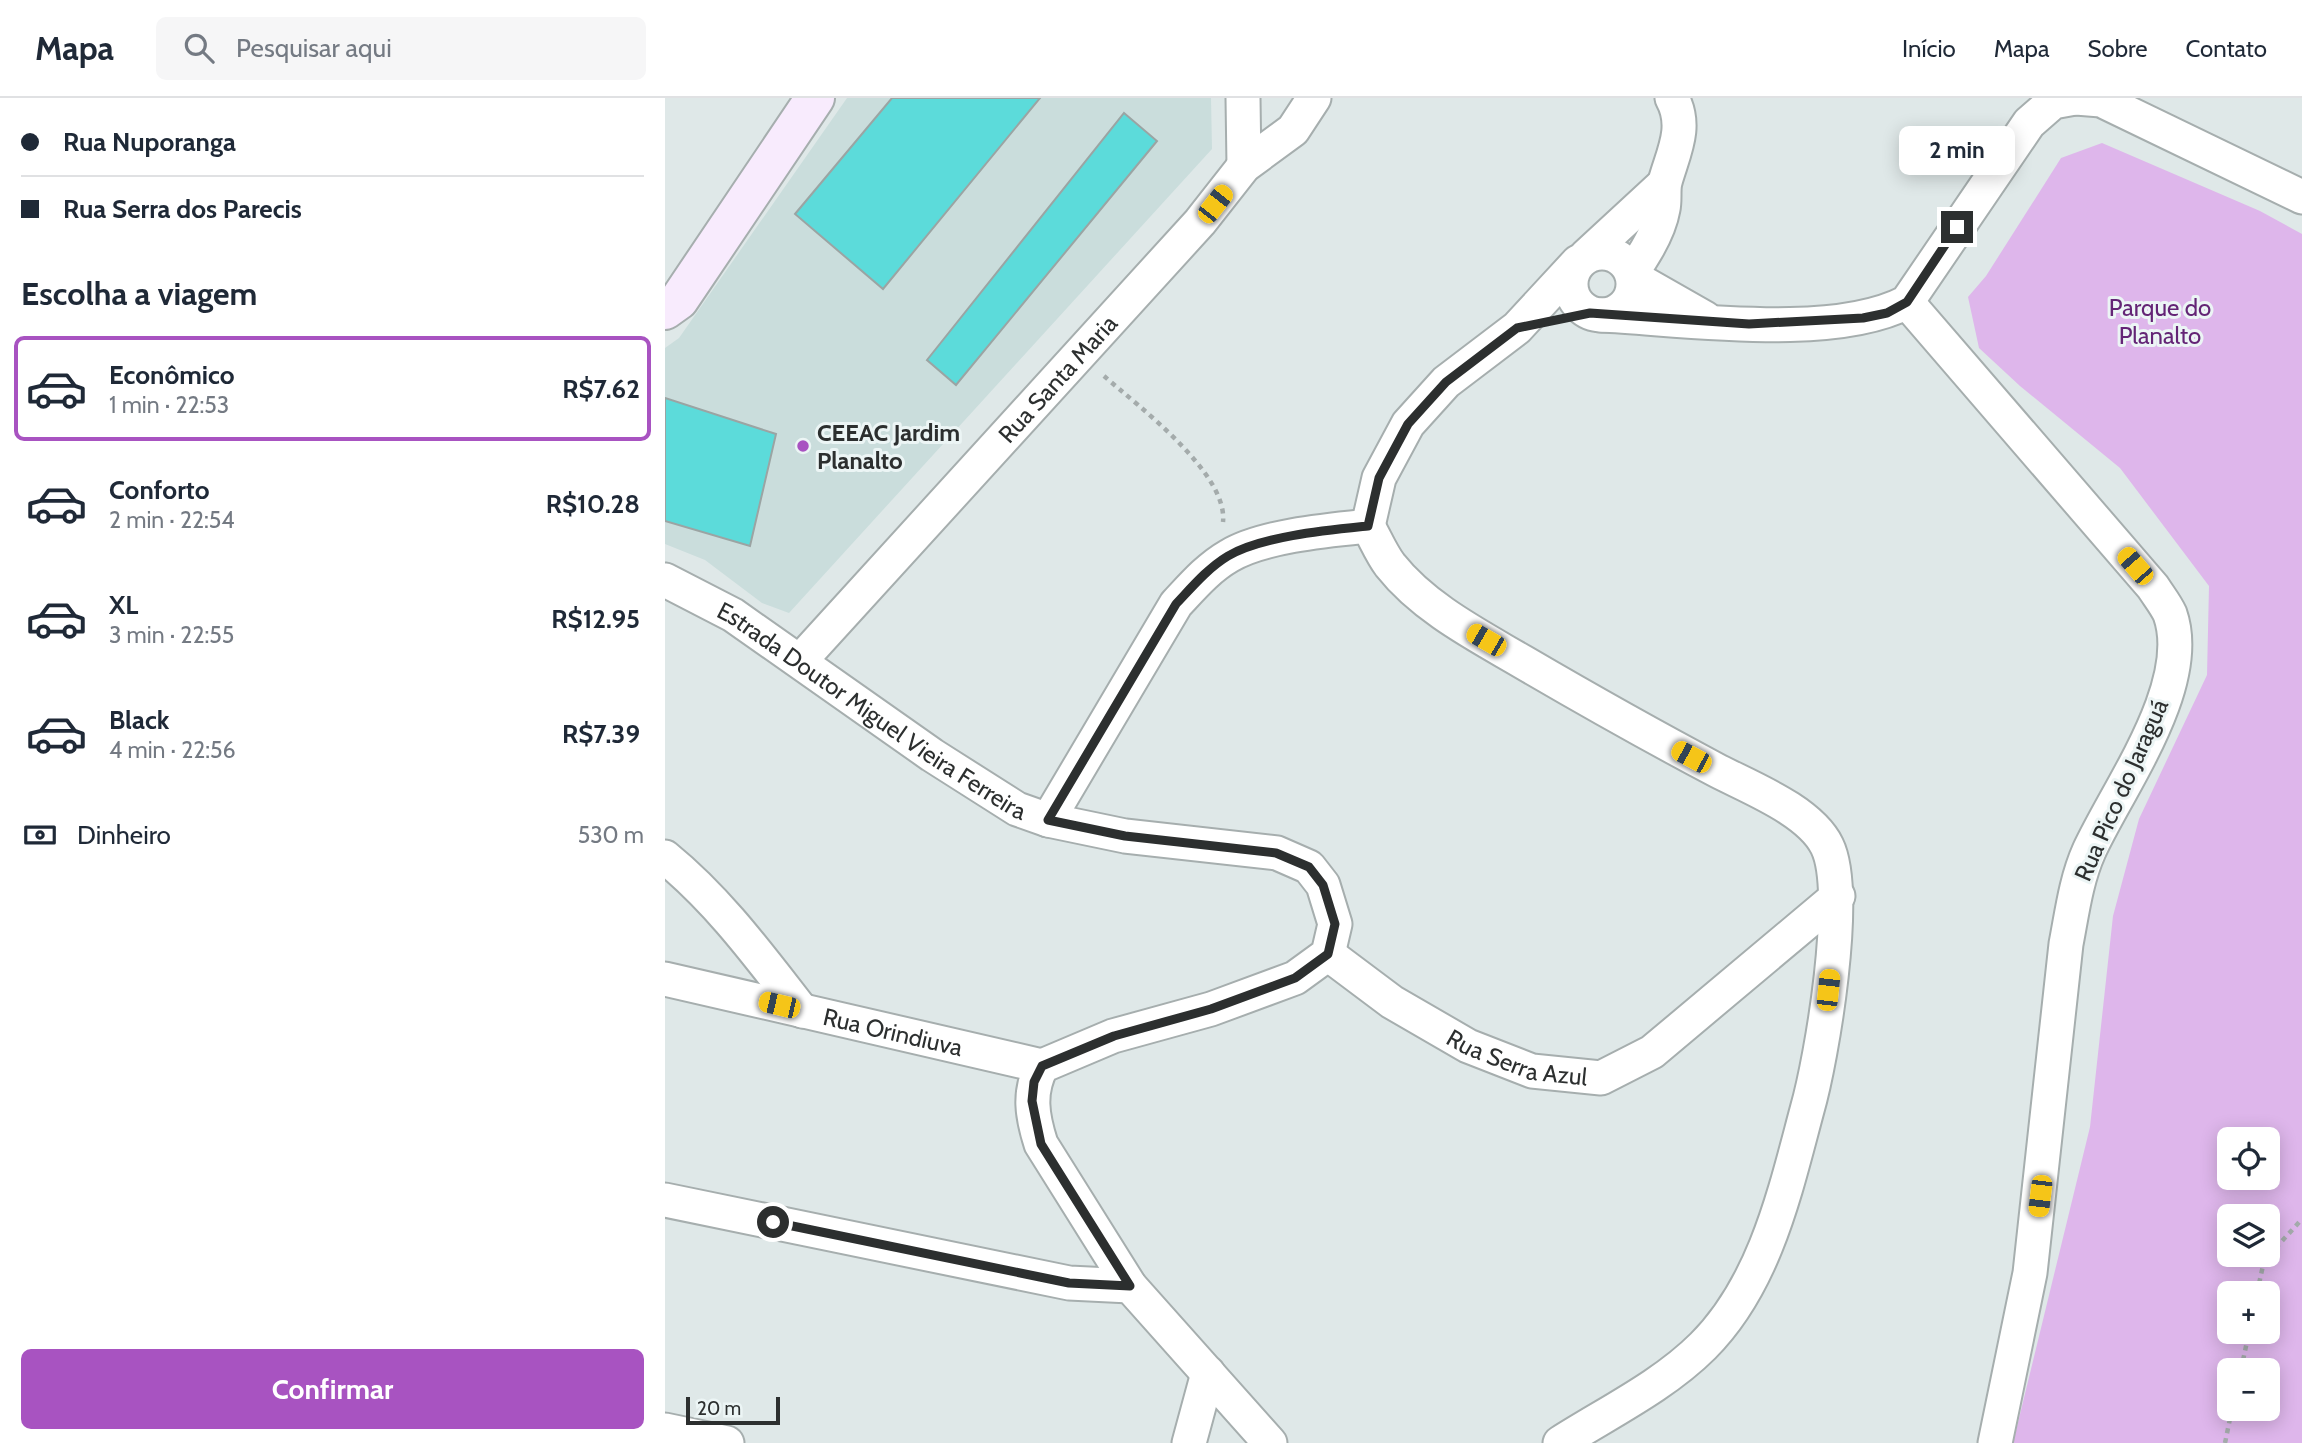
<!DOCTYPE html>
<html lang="pt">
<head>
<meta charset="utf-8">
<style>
	:root { --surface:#fff; --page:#f6f6f7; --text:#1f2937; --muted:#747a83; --line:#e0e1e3; --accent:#a853c1 }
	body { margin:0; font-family:Cabin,sans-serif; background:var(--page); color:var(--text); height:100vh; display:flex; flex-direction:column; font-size:26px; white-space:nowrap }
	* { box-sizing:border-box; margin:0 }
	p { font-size:23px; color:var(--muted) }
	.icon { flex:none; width:38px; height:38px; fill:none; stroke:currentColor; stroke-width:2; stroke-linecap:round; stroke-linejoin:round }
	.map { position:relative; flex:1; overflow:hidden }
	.sheet { display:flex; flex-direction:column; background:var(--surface); width:665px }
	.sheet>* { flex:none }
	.guide { display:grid; align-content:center; height:154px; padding:0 21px; background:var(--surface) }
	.buttons { position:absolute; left:1552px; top:1029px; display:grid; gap:14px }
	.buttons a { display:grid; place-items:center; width:63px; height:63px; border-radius:10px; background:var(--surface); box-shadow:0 4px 18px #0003; font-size:35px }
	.scale { position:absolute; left:21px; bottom:18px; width:94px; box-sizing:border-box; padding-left:7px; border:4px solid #2c2f2f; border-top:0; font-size:19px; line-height:24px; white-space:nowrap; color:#2c2f2f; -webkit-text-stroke:5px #ecf5f5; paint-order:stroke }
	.end { position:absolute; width:32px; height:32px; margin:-16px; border:9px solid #2c2f2f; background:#fff; box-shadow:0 0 0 4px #fff }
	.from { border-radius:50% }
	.bubble { position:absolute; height:49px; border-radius:10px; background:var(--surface); box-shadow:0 4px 18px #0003; font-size:23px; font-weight:800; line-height:49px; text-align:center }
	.car { position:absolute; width:21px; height:42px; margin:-21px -10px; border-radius:9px; box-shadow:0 0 5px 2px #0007; background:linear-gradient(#f5c518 24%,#345 0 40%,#f5c518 0 76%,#345 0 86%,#f5c518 0) }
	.guide b { display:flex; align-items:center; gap:24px; height:66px; font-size:26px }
	.guide b+b { border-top:2px solid var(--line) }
	.guide i { width:18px; height:18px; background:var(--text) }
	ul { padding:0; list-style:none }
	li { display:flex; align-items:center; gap:21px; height:105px; margin:0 14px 10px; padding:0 7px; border:4px solid transparent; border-radius:10px }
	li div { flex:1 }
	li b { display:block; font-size:26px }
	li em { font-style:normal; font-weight:800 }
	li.active { border-color:var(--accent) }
	li>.icon { width:63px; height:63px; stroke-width:1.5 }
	h2 { padding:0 21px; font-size:32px; line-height:84px }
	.pay { display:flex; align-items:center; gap:18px; height:77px; padding:0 21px; font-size:26px }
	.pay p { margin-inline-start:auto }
	.cta { display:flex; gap:14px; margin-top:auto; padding:14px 21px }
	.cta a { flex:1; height:80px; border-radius:10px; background:var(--accent); color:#fff; font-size:28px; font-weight:800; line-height:80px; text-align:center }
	header { display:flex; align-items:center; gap:42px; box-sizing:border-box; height:98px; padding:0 35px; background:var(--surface); border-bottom:2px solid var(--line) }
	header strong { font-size:33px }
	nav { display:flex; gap:38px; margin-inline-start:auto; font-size:24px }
	.search { width:490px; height:63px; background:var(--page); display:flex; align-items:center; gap:18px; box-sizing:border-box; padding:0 24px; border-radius:10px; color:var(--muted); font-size:26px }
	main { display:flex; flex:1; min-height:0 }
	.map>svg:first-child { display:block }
	.built { fill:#cadddc }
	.green { fill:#deb6eb; fill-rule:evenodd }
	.building { fill:#5cdbda; stroke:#9ba4a3; stroke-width:2 }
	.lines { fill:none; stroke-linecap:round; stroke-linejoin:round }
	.minor-casing { stroke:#a6aeae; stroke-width:37 }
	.secondary-casing { stroke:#a6aeae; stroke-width:42 }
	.path { stroke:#a4abab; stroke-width:4.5; stroke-dasharray:5 5; stroke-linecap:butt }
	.minor { stroke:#fff; stroke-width:33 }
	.secondary { stroke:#f8ebfd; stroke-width:38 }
	.route { stroke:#2c2f2f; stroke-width:9 }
	.poi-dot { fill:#a853c1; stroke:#ecf5f5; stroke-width:2.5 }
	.labels { text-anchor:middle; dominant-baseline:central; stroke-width:6; stroke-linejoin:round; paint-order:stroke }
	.park-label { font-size:24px; fill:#642576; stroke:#ecf5f5 }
	.street-label { font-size:24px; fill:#2c2f2f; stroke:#ecf5f5 }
	.poi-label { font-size:24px; font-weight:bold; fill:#2c2f2f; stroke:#ecf5f5; text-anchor:start }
</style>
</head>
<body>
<header>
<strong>Mapa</strong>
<div class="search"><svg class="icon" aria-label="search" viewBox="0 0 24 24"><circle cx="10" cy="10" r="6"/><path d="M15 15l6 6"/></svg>Pesquisar aqui</div>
<nav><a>Início</a><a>Mapa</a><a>Sobre</a><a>Contato</a></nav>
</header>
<main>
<section class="sheet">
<div class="guide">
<b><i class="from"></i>Rua Nuporanga</b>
<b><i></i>Rua Serra dos Parecis</b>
</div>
<h2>Escolha a viagem</h2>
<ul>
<li class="active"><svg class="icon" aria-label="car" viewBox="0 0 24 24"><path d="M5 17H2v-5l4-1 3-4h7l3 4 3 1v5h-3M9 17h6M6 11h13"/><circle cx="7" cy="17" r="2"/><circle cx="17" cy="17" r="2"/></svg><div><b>Econômico</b><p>1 min · 22:53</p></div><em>R$7.62</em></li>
<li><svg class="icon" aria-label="car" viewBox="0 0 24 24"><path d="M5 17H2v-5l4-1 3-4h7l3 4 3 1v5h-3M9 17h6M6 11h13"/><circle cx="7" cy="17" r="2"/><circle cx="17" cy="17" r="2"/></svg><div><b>Conforto</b><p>2 min · 22:54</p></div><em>R$10.28</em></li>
<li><svg class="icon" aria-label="car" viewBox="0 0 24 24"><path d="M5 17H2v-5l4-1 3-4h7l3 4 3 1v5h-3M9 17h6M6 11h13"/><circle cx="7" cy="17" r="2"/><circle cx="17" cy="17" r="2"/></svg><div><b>XL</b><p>3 min · 22:55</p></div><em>R$12.95</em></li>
<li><svg class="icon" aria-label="car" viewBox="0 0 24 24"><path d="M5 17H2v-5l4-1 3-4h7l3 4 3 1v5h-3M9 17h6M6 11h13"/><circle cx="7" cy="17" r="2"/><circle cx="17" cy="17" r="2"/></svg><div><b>Black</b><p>4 min · 22:56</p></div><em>R$7.39</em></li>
</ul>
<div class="pay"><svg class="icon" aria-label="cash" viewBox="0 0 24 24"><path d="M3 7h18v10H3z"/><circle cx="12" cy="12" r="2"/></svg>Dinheiro<p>530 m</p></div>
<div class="cta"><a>Confirmar</a></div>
</section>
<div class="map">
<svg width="1637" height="1345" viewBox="0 0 1637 1345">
	<rect width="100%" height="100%" fill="#dfe8e8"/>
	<path class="built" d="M182 0H546L547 51 124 515 97 505 40 462 0 446V250L14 240Z"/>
	<path class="green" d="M1437 45 1595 113 1637 136V1345H1348L1425 1029 1448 818 1474 721 1542 577 1544 488 1455 370 1355 288 1314 250 1303 199 1321 178 1396 60ZM1564 1041H1603V1080H1564ZM1564 1118H1603V1157H1564ZM1603 1195V1234H1564V1195ZM1603 1272V1311H1564V1272Z"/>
	<g class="building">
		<path d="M227 0H375L218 191 130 116Z"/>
		<path d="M459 15 492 43 291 287 262 262Z"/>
		<path d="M0 300 111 336 85 448 0 423Z"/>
	</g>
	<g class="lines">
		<defs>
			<g id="minor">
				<path d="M578 0 579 68"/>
				<path d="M1411 0 1436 2 1637 99"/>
				<circle cx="937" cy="186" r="31"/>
				<path d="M921 158 999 86"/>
				<path d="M967 174C980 156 994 134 998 111 1000 102 998 92 1000 84 1008 55 1023 29 1007 0"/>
				<path d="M968 179 1040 220"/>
				<path d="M1242 204 1488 489C1493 497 1501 507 1505 516 1530 587 1453 690 1424 753 1411 782 1407 815 1401 846L1365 1175 1330 1345"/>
				<path d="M936 217C1020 221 1168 243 1242 204L1364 25 1388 4 1410 0"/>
				<path d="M703 428C710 440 716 455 725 467 759 510 812 537 858 564 923 602 987 638 1053 673 1086 690 1145 713 1162 748 1185 794 1157 960 1142 1012 1120 1094 1100 1186 1038 1248 998 1288 942 1315 895 1345"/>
				<path d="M703 428 714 380 743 326 781 284 852 230 913 164"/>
				<path id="s1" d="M0 482 68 517 267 657 352 711 383 722 460 738 612 755 644 769 658 787 670 826 663 856 630 880 546 911 448 938 377 968C363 994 367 1018 376 1046L465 1188 605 1345"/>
				<path id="s2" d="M135 563 535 124 579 68 628 32 649 0"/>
				<path d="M383 722 511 506C527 489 543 470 564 458 597 438 664 432 703 428"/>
				<path d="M0 759C54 803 94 858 137 913"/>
				<path id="s3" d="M663 856 727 904 803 948 867 973 936 980 987 954 1173 798"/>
				<path id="s4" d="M0 881 377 968"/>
				<path d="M0 1102 404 1185 465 1188"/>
				<path d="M0 1332 62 1345"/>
				<path d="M524 1345 543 1275"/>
			</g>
			<path id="secondary" d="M0 212 14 202 150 0"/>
		</defs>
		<use href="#minor" class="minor-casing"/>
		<use href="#secondary" class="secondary-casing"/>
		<g class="path">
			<path d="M439 278C473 308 563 375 558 424"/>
			<path d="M1592 1195 1599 1163 1637 1121"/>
			<path d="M1576 1272 1584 1234"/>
			<path d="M1560 1345 1567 1311"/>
		</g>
		<use href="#minor" class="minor"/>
		<use href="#secondary" class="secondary"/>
	</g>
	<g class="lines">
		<path class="route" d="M108 1124 404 1185 465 1188 376 1046 367 1003 369 984 377 968 449 938 546 911 630 880 663 856 670 826 658 787 644 769 611 755 460 738 383 722 511 506C527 489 543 470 563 458 597 438 664 432 703 428L714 380 743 326 781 284 852 230 925 215 1084 226 1198 220 1222 215 1242 204 1292 129"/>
	</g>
	<circle class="poi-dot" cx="138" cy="348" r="7"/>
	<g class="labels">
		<g class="park-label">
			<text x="1495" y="209">Parque do<tspan x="1495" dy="28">Planalto</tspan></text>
		</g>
		<g class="street-label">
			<text stroke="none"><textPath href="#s2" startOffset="382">Rua Santa Maria</textPath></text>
			<text stroke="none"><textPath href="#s1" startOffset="245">Estrada Doutor Miguel Vieira Ferreira</textPath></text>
			<text transform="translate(1456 692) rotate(-66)">Rua Pico do Jaraguá</text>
			<text stroke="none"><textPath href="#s4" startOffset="234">Rua Orindiuva</textPath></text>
			<text stroke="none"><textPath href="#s3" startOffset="219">Rua Serra Azul</textPath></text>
		</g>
		<g class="poi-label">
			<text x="152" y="334">CEEAC Jardim<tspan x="152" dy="28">Planalto</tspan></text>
		</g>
	</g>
</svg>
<div class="buttons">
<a><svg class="icon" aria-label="locate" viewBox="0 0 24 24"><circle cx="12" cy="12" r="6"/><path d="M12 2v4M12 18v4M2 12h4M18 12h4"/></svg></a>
<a><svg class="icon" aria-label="layers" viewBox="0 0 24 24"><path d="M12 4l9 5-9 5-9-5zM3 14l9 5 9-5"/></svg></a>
<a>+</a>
<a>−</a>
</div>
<div class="scale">20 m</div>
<i class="end from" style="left:108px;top:1124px"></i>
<i class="end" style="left:1292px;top:129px"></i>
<div class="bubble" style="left:1234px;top:28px;width:116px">2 min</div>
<i class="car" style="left:550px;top:106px;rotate:38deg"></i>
<i class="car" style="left:1470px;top:468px;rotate:319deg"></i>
<i class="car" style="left:821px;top:542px;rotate:300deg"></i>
<i class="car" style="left:1026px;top:659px;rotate:298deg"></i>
<i class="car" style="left:1163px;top:892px;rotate:6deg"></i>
<i class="car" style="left:114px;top:907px;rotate:283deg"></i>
<i class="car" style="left:1375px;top:1098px;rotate:187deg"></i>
</div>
</main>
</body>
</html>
